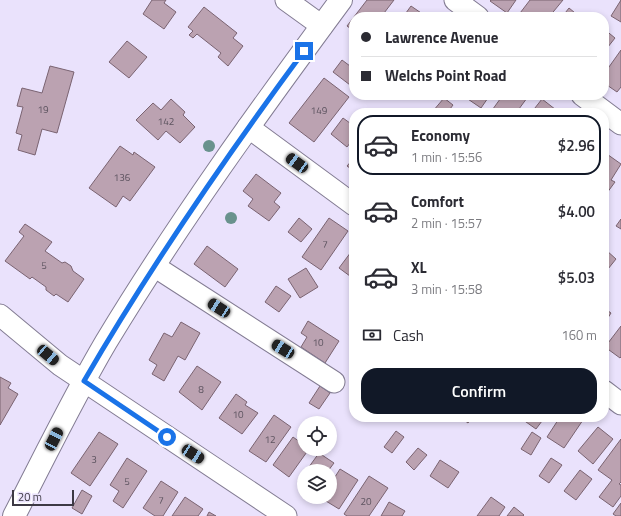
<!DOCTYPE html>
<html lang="en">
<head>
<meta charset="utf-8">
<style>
	:root { --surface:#fff; --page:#f7f7f7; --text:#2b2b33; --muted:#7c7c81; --line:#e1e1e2; --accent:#111827 }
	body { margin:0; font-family:"Titillium Web",sans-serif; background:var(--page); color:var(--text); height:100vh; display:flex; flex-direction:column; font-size:15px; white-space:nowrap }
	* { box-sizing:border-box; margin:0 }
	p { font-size:13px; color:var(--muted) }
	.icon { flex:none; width:22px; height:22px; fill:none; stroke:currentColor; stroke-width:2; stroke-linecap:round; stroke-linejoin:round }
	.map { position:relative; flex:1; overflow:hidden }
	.panel { position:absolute; left:349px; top:108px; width:260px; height:314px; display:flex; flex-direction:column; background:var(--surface); border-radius:16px; box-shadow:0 2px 6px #0003 }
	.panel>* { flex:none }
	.hud { position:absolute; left:349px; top:12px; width:260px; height:88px; border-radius:16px; box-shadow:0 2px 6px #0003; display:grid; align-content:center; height:88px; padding:0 12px; background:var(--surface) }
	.fabs { position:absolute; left:297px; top:416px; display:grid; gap:8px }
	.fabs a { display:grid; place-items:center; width:40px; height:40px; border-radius:50%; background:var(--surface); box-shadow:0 2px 6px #0003; font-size:20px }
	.scale { position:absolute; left:12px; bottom:10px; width:62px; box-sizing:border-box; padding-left:4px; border:2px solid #3d3944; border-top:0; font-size:11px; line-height:14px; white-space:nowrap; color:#3d3944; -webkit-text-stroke:3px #eae2fc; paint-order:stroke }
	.end { position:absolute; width:18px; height:18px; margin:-9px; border:5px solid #1a73e8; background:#fff; box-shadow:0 0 0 2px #fff }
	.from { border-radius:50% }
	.car { position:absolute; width:12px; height:24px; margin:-12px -6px; border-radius:5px; box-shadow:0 0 3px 1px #0007; background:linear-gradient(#222 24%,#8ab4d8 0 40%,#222 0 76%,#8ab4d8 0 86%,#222 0) }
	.hud b { display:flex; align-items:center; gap:14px; height:38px; font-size:15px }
	.hud b+b { border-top:1px solid var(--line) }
	.hud i { width:10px; height:10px; background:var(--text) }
	ul { padding:7px 0 0; list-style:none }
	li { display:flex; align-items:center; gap:12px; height:60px; margin:0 8px 6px; padding:0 4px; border:2px solid transparent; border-radius:16px }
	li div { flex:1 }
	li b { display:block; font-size:15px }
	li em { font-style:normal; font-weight:600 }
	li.on { border-color:var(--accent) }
	li>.icon { width:36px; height:36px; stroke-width:1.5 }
	.pay { display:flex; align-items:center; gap:10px; height:44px; padding:0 12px; font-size:15px }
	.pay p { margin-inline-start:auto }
	.cta { display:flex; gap:8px; margin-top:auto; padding:8px 12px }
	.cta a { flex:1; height:46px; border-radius:16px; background:var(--accent); color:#fff; font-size:16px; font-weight:600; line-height:46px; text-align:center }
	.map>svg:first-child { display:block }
	.building { fill:#bba2b1; stroke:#7a6371 }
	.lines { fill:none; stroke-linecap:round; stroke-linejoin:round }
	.minor-casing { stroke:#837c93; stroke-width:23 }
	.secondary-casing { stroke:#837c93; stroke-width:24 }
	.minor { stroke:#fff; stroke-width:21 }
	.secondary { stroke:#fff; stroke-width:22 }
	.tree { fill:#69928d }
	.route { stroke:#1a73e8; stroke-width:5 }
	.labels { text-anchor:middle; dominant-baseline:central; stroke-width:3; stroke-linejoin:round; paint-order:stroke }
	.number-label { font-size:10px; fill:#5c535f }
</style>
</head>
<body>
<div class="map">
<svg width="621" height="516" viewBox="0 0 621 516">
	<rect width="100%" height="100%" fill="#eae2fc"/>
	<g class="building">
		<path d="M152 0H166L164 3 176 12 164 29 143 14Z"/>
		<path d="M367 0H394L381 17H354V31L347 26Z"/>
		<path d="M491 0H516L507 13 490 1Z"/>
		<path d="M530 0H563L549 17H517Z"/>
		<path d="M621 0V22L611 16Z"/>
		<path d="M411 6 427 17H403Z"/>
		<path d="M204 7 237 33 233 38 243 46 228 66 218 57 221 53 197 34 193 38 189 35 193 31 188 27Z"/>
		<path d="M569 8 580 17H562Z"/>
		<path d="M604 29 615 38 604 52Z"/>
		<path d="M127 41 147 57 129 78 109 62Z"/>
		<path d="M621 50V87L617 92 604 83V74Z"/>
		<path d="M342 60 354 69V88L333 72Z"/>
		<path d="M50 66 74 72 57 133 42 129 35 155 18 150 22 135 16 133 23 107 17 106 22 88 42 93Z"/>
		<path d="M324 78 349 97 314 142 289 123Z"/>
		<path d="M462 95H490L481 108Z"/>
		<path d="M503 95H523L527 98 516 113H490Z"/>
		<path d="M444 98 453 105 447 113H435L433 111Z"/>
		<path d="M171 99 185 112 183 115 195 127 180 143 166 131 158 140 136 120 153 103 161 110Z"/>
		<path d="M542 99 560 113H531Z"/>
		<path d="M343 118 354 126V138L347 147 331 134Z"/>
		<path d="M120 146 133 155 134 152 155 167 130 201 123 196 116 207 89 188Z"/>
		<path d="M604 152 621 164 611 180 615 182 604 197Z"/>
		<path d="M354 158V171L347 166Z"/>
		<path d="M256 174 281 193 274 202 280 207 269 221 248 206 253 199 243 191Z"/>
		<path d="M299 218 312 229 301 242 288 232Z"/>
		<path d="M329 218 348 231 321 270 302 257Z"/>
		<path d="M621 219V229L616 226Z"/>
		<path d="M25 224 52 242 45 251 62 263 65 262 71 266 73 271 84 279 68 302 56 294 54 296 46 290V287L32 277 30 279 5 261 24 236 19 232Z"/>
		<path d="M207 246 238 269 225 287 194 264Z"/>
		<path d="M354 248V279L339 268Z"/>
		<path d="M606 250 616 259 604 274V252Z"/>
		<path d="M306 268 318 287 300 298 288 279Z"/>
		<path d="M276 286 291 296 279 312 265 302Z"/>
		<path d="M604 308 611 313 604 324Z"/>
		<path d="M308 321 339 341 325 363 301 347 307 337 301 333Z"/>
		<path d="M181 322 200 333 185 360 178 356 164 381 152 374 157 365 149 360 164 333 172 337Z"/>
		<path d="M621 326V357L620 358 605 347Z"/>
		<path d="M197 366 221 382 202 410 179 392Z"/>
		<path d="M0 377 11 383 8 388 18 394 0 425Z"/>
		<path d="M320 386 330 393 319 409 309 403Z"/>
		<path d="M236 394 247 402 245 405 258 413 242 434 219 418Z"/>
		<path d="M274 415 291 427 266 462 249 451Z"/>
		<path d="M460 417H472L468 423Z"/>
		<path d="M519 417H545L536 429Z"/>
		<path d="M560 417H585L564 448 547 437Z"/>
		<path d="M598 427 613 439 593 464 578 451Z"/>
		<path d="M396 431 404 437 392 453 384 447Z"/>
		<path d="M99 432 118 444 90 486 71 473Z"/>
		<path d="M532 432 541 438 531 455 521 449Z"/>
		<path d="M293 437 304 445V449H309L289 477 273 465Z"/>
		<path d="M621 439V482L619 484 621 485V496L613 507 599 497 612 480 598 470Z"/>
		<path d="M418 448 427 455 414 470 406 462Z"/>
		<path d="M319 453 334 463 328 471H306Z"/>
		<path d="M127 458 147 471 123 508 113 501 119 491 110 485Z"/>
		<path d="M551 458 562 465 549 483 539 476Z"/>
		<path d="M440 460 459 472 448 488 430 476Z"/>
		<path d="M340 469 358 480 339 509 321 498 330 497V485Z"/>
		<path d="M580 470 592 479 576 500 564 491Z"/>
		<path d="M304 473V488L298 482Z"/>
		<path d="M369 476 388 488 369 516H347L344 514Z"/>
		<path d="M161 481 178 492 163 516H155L143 508Z"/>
		<path d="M82 490 92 496 82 514 72 508Z"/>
		<path d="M185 497 203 509 198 516H172Z"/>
		<path d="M491 497 505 507 499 516H477Z"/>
		<path d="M389 502 405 511 402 516H381Z"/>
		<path d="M621 503V516H616L613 514Z"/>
		<path d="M514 507 524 515 523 516H507Z"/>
		<path d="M209 512 216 516H207Z"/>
	</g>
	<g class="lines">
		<defs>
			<g id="minor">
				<path d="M286 0 322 26"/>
				<path d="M455 0 478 17"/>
				<path d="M582 95 621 124"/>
				<path d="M248 127 354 205"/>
				<path d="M154 266 334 382"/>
				<path d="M0 315 60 365 286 516"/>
				<path d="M604 391 621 404"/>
			</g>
			<path id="secondary" d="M14 516C44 458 73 398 106 342 178 223 259 111 341 0"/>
		</defs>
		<use href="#minor" class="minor-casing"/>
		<use href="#secondary" class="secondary-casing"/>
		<use href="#minor" class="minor"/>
		<use href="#secondary" class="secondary"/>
	</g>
	<g class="tree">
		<circle cx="209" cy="146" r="6"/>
		<circle cx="231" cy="218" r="6"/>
	</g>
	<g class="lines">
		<path class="route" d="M167 437 84 381C150 267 225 158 304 51"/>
	</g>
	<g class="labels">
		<g class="number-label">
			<text x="43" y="109">19</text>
			<text x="319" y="110">149</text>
			<text x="166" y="121">142</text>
			<text x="122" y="177">136</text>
			<text x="325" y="244">7</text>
			<text x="44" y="265">5</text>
			<text x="318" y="342">10</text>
			<text x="201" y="389">8</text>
			<text x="238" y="414">10</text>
			<text x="270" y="439">12</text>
			<text x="94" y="459">3</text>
			<text x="127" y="481">5</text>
			<text x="161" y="500">7</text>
			<text x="366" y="501">20</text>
		</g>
	</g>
</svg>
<div class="fabs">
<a><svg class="icon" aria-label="locate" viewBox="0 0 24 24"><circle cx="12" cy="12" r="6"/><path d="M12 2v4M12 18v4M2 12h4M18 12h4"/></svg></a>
<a><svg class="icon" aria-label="layers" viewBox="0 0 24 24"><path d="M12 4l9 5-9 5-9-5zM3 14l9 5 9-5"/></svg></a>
</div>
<div class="scale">20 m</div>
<i class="end from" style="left:167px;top:437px"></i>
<i class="end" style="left:304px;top:51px"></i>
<i class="car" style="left:297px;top:163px;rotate:306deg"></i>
<i class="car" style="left:219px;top:308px;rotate:303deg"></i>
<i class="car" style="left:283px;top:349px;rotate:302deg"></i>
<i class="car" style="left:48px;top:355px;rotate:130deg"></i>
<i class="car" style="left:54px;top:439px;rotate:27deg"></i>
<i class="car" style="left:193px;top:454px;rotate:123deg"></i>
<div class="hud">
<b><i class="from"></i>Lawrence Avenue</b>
<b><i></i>Welchs Point Road</b>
</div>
<section class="panel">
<ul>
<li class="on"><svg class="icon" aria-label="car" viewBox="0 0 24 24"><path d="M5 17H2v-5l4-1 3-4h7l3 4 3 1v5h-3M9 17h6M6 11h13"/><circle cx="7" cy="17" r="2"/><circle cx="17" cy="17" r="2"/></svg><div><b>Economy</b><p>1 min · 15:56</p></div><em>$2.96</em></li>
<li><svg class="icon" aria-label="car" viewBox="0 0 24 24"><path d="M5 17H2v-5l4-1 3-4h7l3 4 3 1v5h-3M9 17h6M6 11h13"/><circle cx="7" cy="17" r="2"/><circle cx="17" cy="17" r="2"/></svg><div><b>Comfort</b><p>2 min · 15:57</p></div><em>$4.00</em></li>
<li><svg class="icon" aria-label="car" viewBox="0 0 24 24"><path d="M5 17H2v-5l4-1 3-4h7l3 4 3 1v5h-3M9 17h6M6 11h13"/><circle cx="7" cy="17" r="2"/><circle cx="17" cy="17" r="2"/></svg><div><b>XL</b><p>3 min · 15:58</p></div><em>$5.03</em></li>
</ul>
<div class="pay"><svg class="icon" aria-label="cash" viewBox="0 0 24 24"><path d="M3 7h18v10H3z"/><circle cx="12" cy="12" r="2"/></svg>Cash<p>160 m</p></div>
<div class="cta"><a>Confirm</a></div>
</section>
</div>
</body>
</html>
